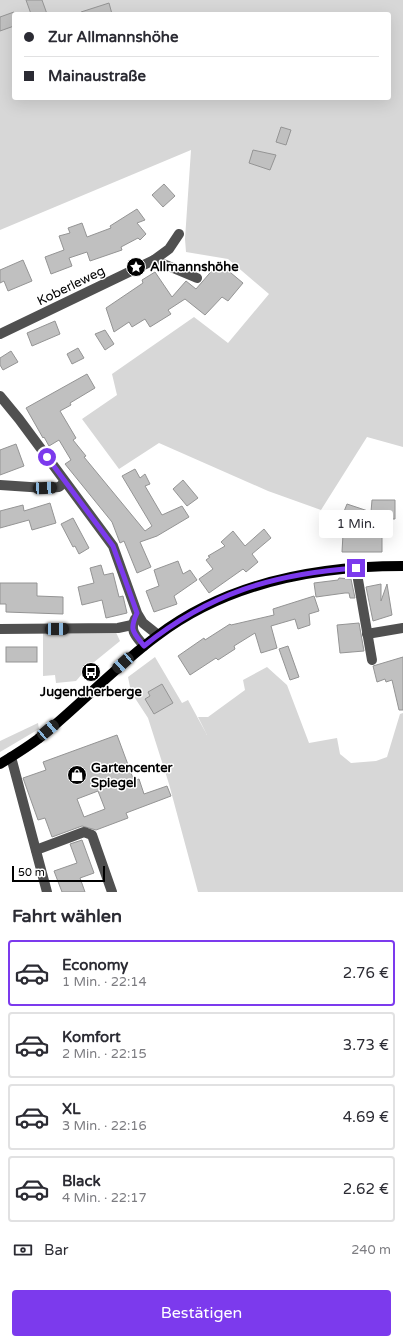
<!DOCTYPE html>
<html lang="de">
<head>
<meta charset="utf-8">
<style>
	:root { --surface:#fff; --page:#f2f2f3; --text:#2b2b33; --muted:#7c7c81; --line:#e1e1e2; --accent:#7c3aed }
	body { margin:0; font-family:"Varela Round",sans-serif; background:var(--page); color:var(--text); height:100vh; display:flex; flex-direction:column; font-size:15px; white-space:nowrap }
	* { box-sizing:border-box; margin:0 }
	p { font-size:13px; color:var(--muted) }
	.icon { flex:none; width:22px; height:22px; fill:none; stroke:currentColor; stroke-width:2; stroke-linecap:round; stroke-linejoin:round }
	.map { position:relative; height:892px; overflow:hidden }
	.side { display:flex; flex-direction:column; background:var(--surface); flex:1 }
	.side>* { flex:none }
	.banner { position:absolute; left:12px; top:12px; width:379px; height:88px; border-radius:4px; box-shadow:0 4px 16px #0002; display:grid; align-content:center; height:88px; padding:0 12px; background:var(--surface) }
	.scale { position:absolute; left:12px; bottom:10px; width:93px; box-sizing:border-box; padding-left:4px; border:2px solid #000; border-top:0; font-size:11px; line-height:14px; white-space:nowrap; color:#000; -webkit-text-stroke:3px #fff; paint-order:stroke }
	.end { position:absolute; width:18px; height:18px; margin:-9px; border:5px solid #7c3aed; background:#fff; box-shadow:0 0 0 2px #fff }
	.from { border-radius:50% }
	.bubble { position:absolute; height:28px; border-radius:4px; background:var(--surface); box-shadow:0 4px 16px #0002; font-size:13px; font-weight:600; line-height:28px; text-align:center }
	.car { position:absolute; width:12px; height:24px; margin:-12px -6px; border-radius:5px; box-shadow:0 0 3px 1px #0007; background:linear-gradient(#222 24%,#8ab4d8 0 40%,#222 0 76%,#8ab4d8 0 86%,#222 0) }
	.banner b { display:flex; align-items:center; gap:14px; height:38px; font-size:15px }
	.banner b+b { border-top:1px solid var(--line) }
	.banner i { width:10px; height:10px; background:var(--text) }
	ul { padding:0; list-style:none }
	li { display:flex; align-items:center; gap:12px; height:66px; margin:0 8px 6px; padding:0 4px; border:2px solid var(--line); border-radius:4px }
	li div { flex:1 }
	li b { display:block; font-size:15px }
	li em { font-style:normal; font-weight:600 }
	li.current { border-color:var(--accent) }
	li>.icon { width:36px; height:36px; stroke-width:1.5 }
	h2 { padding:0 12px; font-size:18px; line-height:48px }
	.pay { display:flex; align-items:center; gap:10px; height:44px; padding:0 12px; font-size:15px }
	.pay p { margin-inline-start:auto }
	.cta { display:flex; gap:8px; margin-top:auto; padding:8px 12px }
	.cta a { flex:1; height:46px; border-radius:4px; background:var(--accent); color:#fff; font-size:16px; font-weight:600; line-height:46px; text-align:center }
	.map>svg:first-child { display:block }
	.green { fill:#d7d7d7; fill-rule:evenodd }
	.building { fill:#c0c0c0; stroke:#949494; fill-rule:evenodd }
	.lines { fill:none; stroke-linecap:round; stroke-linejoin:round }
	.minor { stroke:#505050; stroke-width:10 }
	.major { stroke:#000; stroke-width:10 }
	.route { stroke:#7c3aed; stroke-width:5 }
	.labels { text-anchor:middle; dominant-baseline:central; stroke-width:3; stroke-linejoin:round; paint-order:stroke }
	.poi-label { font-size:13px; font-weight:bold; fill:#000; stroke:#fff; text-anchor:start }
	.street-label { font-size:13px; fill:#000; stroke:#fff }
</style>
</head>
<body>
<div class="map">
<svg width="403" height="892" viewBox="0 0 403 892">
	<rect width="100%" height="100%" fill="#fff"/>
	<g class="green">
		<path d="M0 0H403V447L367 437 321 510 268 491 159 443 119 469 82 419 117 395 112 374 194 317 228 343 269 294 228 259 186 252 185 239 191 150 0 230ZM14 14H389V98H14Z"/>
		<path d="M114 628 120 641 88 667 76 681 56 683 55 675 43 676V629Z"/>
		<path d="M155 657 182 703 188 700 207 735 198 717H208L245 690 243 680 267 667 287 685 309 743 337 738 340 754 351 763 376 761 387 757 400 714 403 713V892H198L169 784 148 718 131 692 128 677Z"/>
		<path d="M38 723 39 729 0 752V741Z"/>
	</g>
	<g class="building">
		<path d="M26 0H42L47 14H31Z"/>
		<path d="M109 3 112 14H82L81 12Z"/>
		<path d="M14 12V26L0 31V17Z"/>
		<path d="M281 127 291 130 286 145 276 142Z"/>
		<path d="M253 150 276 155 270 170 249 163Z"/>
		<path d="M164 184 175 196 163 207 152 195Z"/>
		<path d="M137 209 145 220 137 223 146 234 140 240 138 238 121 247 122 250 90 261 87 252 69 258 72 266 51 274 45 257 64 250 59 236 70 233 68 228 82 223 87 237 111 228 110 226Z"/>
		<path d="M23 260 32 281 8 291 4 281 0 283V270Z"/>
		<path d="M215 267 225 268 243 283 228 301 222 297 205 315 185 299 168 310 171 314 150 327 145 319 132 327 129 322 114 332 106 308 143 283 142 280 155 272 172 297 186 281 196 289Z"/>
		<path d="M55 321 60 334 32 346 27 333Z"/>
		<path d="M105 330 114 344 105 350 95 334Z"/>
		<path d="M78 348 84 358 72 364 67 354Z"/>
		<path d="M11 351 18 362 3 370 0 365V358Z"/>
		<path d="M87 374 95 388 70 403 71 405 60 411 76 438 73 440 86 456 84 457 145 531 152 526 122 476 135 469 140 478 145 474 150 484 145 486 162 515 182 506 189 517 157 536 140 542 151 567 137 573 124 541 120 543 112 522 65 464 71 460 59 440 49 446 44 437 43 438 26 408Z"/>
		<path d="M16 444 24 466 0 475V450Z"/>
		<path d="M183 480 198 498 187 506 173 489Z"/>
		<path d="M372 500H395V519H382V528L343 514 347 504 371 512Z"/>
		<path d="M50 503 56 523 32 530 29 520 0 528V511L23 505 24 511Z"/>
		<path d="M73 518 89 548 79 554 75 546 73 547 61 524Z"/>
		<path d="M264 529 271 538 252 554 258 562 246 572 243 569 209 593 199 579 213 569 206 560 210 557 208 556 225 546 221 542 233 531 245 546Z"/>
		<path d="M343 534H382V552H342Z"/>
		<path d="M178 561 183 574 190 570 197 580 174 596 177 604 154 612 146 591 159 586 154 570Z"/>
		<path d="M101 565 104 575 113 573 119 597 123 596 127 613 106 618 102 600 82 605 78 587 94 583 90 568Z"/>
		<path d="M339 578 351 579 355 598H350L349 593H345L316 597 314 583 338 580Z"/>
		<path d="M0 583H37V596L63 597V614L6 612V604H0Z"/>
		<path d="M381 584V601L387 584 392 615 373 621 366 587Z"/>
		<path d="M314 596 319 611 309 614 310 625 298 629 295 619 271 626 277 648 261 653 255 633 234 646 235 649 218 660 216 658 190 675 178 656 204 638 205 640 230 624 231 625 274 615 273 609Z"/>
		<path d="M359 623 364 651 340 653 337 625Z"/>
		<path d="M288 646 299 677 290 680 279 649Z"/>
		<rect x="6" y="647" width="31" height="15"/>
		<path d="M403 657V710H399L392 680 386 682 385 679 377 682 373 666Z"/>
		<path d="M162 684 173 703 154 714 145 699 150 696 148 692Z"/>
		<path d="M117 735 134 781 139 779 144 794 167 786 171 796 126 813 128 818 96 830 82 826 52 837 45 818 38 820 23 778 46 770 43 762ZM98 791 105 809 84 817 77 799Z"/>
		<path d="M82 840 94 873 80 878 85 892H62L54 871 77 863 70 844Z"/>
	</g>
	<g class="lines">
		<g class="minor">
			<path d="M154 260 169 249 179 234"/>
			<path d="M0 334 154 260 197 278"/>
			<path d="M0 396 19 419 113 546 137 613 143 623 158 635"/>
			<path d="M0 485 45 488 59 487 65 482"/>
			<path d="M356 568 372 660"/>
			<path d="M135 619C129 631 137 637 144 646"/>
			<path d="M0 629 118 628 132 625"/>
			<path d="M367 634 403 628"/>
			<path d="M11 757 47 892"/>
			<path d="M36 850 84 832 92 835 112 892"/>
		</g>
		<path class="major" d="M0 764C13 756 26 748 38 739 79 706 115 667 157 636 228 582 316 566 403 566"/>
	</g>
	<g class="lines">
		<path class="route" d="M47 457 113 546 137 613C129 630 133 632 144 646 210 593 273 574 356 568"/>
	</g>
	<defs>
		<symbol id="sight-disc" viewBox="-11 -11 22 22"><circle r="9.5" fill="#000" stroke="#fff"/><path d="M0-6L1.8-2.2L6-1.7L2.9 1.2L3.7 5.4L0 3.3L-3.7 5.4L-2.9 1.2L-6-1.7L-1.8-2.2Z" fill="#fff"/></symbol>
		<symbol id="bus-disc" viewBox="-11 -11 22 22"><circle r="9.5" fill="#000" stroke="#fff"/><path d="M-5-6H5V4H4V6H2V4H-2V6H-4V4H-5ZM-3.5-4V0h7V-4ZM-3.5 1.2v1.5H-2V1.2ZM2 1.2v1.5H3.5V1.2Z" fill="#fff"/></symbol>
		<symbol id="shop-disc" viewBox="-11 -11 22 22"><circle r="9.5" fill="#000" stroke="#fff"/><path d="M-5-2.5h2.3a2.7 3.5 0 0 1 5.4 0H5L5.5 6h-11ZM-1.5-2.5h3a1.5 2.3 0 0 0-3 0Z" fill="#fff"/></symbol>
	</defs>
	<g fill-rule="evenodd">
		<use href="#sight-disc" x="125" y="256" width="22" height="22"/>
		<use href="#bus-disc" x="80" y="661" width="22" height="22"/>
		<use href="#shop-disc" x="66" y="764" width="22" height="22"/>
	</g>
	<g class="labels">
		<g class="poi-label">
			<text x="150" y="267">Allmannshöhe</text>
			<text x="91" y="692" text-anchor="middle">Jugendherberge</text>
			<text x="91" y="768">Gartencenter<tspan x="91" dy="15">Spiegel</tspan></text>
		</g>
		<g class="street-label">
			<text transform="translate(71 286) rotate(-26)">Koberleweg</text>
		</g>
	</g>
</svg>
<div class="scale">50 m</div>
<i class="end from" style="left:47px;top:457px"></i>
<i class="end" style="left:356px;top:568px"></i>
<div class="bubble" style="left:319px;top:510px;width:74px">1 Min.</div>
<i class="car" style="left:45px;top:488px;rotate:87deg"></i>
<i class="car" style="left:57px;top:629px;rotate:89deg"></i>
<i class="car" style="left:123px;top:663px;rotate:228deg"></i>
<i class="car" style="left:48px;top:730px;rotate:50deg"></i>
<div class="banner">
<b><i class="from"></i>Zur Allmannshöhe</b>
<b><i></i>Mainaustraße</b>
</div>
</div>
<section class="side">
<h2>Fahrt wählen</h2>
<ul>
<li class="current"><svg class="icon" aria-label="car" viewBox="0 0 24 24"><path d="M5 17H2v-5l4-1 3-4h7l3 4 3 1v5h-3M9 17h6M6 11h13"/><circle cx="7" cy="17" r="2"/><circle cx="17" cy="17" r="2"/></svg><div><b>Economy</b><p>1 Min. · 22:14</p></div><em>2.76 €</em></li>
<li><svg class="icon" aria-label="car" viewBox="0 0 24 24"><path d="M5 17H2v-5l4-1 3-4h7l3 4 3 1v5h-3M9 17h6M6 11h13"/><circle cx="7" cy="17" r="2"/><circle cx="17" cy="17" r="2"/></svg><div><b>Komfort</b><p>2 Min. · 22:15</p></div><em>3.73 €</em></li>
<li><svg class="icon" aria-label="car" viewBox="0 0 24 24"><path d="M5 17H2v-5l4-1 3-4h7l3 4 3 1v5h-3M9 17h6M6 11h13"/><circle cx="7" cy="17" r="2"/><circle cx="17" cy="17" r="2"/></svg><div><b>XL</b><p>3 Min. · 22:16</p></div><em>4.69 €</em></li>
<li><svg class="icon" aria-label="car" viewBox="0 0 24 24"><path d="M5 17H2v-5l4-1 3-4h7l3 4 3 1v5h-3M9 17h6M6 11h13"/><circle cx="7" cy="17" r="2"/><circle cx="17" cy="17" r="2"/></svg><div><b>Black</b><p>4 Min. · 22:17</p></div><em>2.62 €</em></li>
</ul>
<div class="pay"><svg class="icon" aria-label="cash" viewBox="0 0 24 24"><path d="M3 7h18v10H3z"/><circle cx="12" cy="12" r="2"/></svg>Bar<p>240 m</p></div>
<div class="cta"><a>Bestätigen</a></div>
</section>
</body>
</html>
